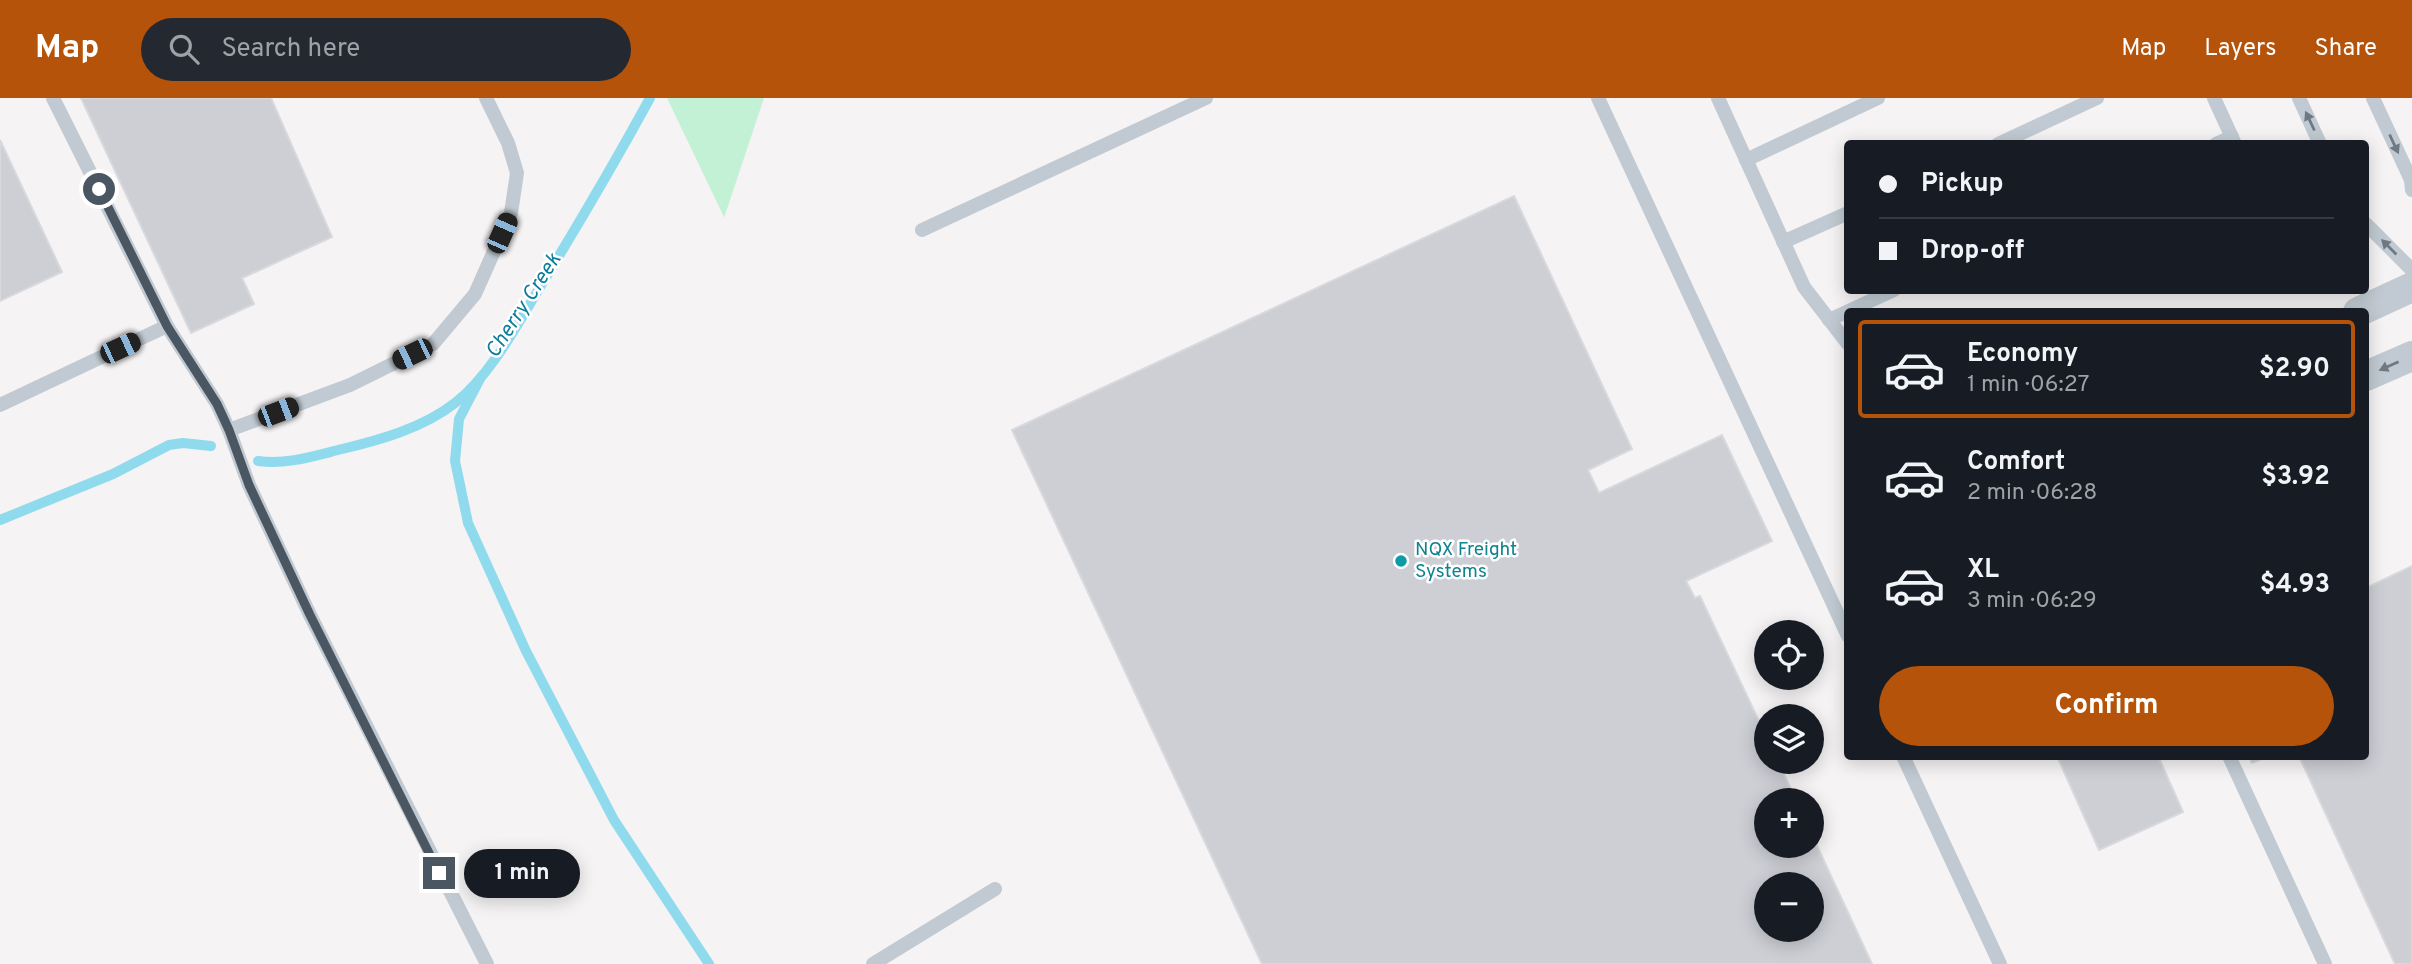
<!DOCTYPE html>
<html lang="en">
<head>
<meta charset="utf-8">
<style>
	:root { --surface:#171b24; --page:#242831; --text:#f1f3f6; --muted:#9ea1a6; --line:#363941; --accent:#b45309 }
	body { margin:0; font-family:Overpass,sans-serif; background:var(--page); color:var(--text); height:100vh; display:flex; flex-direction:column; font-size:26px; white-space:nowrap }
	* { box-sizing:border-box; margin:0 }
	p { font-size:23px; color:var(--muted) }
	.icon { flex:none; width:38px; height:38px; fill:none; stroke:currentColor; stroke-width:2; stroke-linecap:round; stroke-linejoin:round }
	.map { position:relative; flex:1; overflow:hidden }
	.panel { position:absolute; left:1844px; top:210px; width:525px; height:452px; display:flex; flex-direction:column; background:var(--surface); border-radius:7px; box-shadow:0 4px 18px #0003 }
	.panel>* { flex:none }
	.banner { position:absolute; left:1844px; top:42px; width:525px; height:154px; border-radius:7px; box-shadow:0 4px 18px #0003; display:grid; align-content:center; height:154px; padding:0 35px; background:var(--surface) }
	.tools { position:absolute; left:1754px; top:522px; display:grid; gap:14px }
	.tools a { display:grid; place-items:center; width:70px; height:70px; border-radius:50%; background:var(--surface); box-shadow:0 4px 18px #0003; font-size:35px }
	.end { position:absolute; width:32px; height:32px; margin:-16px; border:9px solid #4a5661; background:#fff; box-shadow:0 0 0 4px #fff }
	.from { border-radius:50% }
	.bubble { position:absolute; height:49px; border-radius:24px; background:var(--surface); box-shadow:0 4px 18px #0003; font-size:23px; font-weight:700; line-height:49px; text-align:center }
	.car { position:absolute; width:21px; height:42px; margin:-21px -10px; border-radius:9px; box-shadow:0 0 5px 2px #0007; background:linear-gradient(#222 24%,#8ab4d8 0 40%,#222 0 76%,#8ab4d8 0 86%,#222 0) }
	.banner b { display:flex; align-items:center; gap:24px; height:66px; font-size:26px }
	.banner b+b { border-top:2px solid var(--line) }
	.banner i { width:18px; height:18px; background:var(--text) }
	ul { padding:12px 0 0; list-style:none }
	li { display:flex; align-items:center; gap:21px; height:98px; margin:0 14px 10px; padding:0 21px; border:4px solid transparent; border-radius:7px }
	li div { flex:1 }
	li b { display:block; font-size:26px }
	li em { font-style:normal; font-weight:700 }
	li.on { border-color:var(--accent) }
	li>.icon { width:63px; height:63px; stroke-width:1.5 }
	.action { display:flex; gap:14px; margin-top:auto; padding:14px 35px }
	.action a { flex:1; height:80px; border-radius:42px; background:var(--accent); color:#fff; font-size:28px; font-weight:700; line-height:80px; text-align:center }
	header { display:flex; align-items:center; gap:42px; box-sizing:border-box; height:98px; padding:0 35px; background:var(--accent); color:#fff }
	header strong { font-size:33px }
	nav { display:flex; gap:38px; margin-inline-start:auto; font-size:24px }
	.search { width:490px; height:63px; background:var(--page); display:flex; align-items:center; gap:18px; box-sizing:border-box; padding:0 24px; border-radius:38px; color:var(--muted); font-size:26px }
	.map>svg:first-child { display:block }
	.green { fill:#c3f1d5 }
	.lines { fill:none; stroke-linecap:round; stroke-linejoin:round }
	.stream { stroke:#90daee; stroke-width:10 }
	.building { fill:#cdcfd5; stroke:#d7d9de; stroke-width:2; fill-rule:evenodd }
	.service { stroke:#c1cad2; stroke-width:14 }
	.minor { stroke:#c1cad2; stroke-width:30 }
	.oneway { fill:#6e7983 }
	.route { stroke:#4a5661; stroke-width:9 }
	.culture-dot { fill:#0f9aa8; stroke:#fff; stroke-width:2.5 }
	.labels { text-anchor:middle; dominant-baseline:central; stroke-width:5; stroke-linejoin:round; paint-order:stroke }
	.culture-label { font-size:19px; fill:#0d838f; stroke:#fff; text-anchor:start }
	.water-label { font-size:21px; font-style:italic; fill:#0c7c9b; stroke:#fff }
</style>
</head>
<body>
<header>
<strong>Map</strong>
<div class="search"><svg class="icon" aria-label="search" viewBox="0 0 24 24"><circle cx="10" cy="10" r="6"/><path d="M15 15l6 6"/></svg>Search here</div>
<nav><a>Map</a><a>Layers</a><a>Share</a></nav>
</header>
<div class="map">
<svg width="2412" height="866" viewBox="0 0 2412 866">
	<rect width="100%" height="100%" fill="#f5f3f3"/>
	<path class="green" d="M667 0H764L724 120V119Z"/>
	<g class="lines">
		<g class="stream">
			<path d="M481 279 459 321 455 363 468 425 526 553 614 722 709 866"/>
			<path d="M258 363C287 367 314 358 342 351 380 342 423 330 455 305 490 278 517 227 540 189 578 127 615 64 650 0"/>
			<path d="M0 422 113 376 169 347 183 345 211 348"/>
		</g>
	</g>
	<g class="building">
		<path d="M81 0H271L332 139 242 180 254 206 191 235Z"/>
		<path d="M0 42 62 174 0 203Z"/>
		<path d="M1514 98 1632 351 1588 372 1599 395 1722 337 1772 443 1686 483 1695 500 1700 498 1766 638V663H1778L1796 702H1766V747H1811V735L1872 866H1262L1012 332ZM1766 786H1811V831H1766Z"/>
		<path d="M2412 468V866H2395L2299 658H2366V490Z"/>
		<path d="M2057 658H2158L2183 714 2099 752Z"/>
		<path d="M2249 658H2268L2252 665Z"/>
	</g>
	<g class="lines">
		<g class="service">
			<path d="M1598 0 1848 538"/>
			<path d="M1718 0 1804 189 1848 246"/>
			<path d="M2214 0 2235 46"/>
			<path d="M2299 0 2320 46"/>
			<path d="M2373 0 2411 82 2412 92"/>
			<path d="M1998 46 2097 0"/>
			<path d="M2216 46 2232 39"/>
			<path d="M1746 62 1878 0"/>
			<path d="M2366 126 2412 172"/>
			<path d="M922 132 1206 0"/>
			<path d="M1783 144 1848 115"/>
			<path d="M1829 222 1894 192"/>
			<path d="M167 228 217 306 229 332 249 387 310 517 487 866"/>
			<path d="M0 307 167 228 53 0"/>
			<path d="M229 332 350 287 433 246 475 196 511 115 517 75 508 45 486 0"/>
			<path d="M1903 658 2000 866"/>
			<path d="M2229 658 2325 866"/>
			<path d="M873 866 995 791"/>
		</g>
		<g class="minor">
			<path d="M2358 214 2412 189"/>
			<path d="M2366 278 2412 258"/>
		</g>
	</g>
	<defs><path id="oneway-solid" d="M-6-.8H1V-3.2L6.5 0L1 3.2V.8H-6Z" transform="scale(1.75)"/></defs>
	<g class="oneway">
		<use href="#oneway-solid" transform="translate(2310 23) rotate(-115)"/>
		<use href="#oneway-solid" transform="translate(2394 46) rotate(65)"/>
		<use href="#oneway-solid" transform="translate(2389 149) rotate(-135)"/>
		<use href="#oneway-solid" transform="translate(2389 268) rotate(156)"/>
	</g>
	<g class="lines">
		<path class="route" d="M99 91 167 228 217 306 229 332 249 387 310 517 439 775"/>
	</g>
	<circle class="culture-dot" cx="1401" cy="463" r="7"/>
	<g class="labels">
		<g class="culture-label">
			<text x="1415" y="452">NQX Freight<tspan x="1415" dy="22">Systems</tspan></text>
		</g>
		<g class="water-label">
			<text transform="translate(524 208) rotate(-57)">Cherry Creek</text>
		</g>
	</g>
</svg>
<div class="tools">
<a><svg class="icon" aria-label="locate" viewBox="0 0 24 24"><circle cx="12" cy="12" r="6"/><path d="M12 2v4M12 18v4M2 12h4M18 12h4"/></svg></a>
<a><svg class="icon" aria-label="layers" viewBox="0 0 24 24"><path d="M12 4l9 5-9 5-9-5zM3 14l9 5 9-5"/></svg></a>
<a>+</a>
<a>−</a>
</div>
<i class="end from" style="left:99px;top:91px"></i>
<i class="end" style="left:439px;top:775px"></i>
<div class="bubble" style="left:464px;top:751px;width:116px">1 min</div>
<i class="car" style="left:502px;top:135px;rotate:24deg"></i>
<i class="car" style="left:120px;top:250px;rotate:65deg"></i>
<i class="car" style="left:412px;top:256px;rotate:244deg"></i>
<i class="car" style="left:278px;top:314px;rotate:69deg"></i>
<div class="banner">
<b><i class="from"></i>Pickup</b>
<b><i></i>Drop-off</b>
</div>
<section class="panel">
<ul>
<li class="on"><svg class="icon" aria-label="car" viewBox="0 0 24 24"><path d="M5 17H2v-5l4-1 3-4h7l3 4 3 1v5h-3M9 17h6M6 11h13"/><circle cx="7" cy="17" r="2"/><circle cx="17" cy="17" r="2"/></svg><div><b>Economy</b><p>1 min · 06:27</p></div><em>$2.90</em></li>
<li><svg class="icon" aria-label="car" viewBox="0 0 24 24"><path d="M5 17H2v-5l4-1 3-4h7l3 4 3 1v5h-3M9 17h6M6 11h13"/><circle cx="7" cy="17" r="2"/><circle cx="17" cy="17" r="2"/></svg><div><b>Comfort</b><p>2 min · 06:28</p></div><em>$3.92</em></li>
<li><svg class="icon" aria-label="car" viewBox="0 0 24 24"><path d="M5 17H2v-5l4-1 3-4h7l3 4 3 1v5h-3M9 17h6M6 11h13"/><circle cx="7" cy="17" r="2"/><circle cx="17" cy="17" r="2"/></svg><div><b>XL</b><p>3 min · 06:29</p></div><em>$4.93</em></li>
</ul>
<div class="action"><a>Confirm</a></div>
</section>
</div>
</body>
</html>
